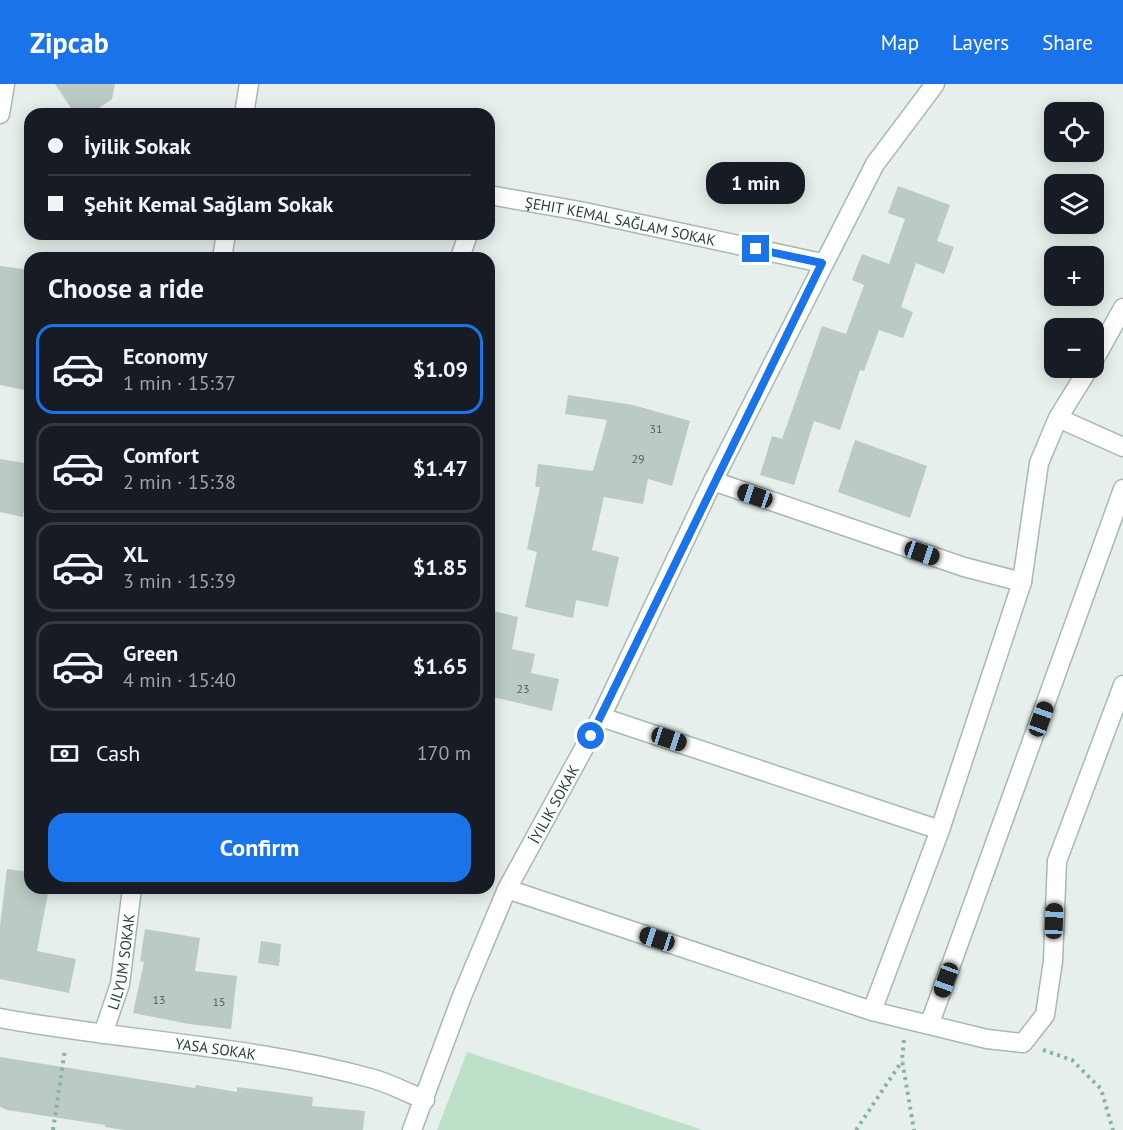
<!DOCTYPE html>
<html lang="en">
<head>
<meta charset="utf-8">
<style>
	:root { --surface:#171b24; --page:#20242c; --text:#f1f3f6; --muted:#9ea1a6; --line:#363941; --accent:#1a73e8 }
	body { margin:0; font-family:"PT Sans",sans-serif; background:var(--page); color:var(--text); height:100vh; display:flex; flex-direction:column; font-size:22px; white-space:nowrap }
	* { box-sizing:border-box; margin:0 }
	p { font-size:20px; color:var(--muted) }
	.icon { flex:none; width:33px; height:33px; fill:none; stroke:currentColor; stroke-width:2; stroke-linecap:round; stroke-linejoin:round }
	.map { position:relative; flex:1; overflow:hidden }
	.sheet { position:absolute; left:24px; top:168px; width:471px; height:642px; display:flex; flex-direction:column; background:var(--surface); border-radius:18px; box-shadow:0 3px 15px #0003 }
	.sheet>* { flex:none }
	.top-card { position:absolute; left:24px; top:24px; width:471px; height:132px; border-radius:18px; box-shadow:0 3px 15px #0003; display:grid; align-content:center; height:132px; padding:0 24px; background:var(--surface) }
	.controls { position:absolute; left:1044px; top:18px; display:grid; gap:12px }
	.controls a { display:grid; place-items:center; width:60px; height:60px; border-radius:12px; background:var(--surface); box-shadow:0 3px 15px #0003; font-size:30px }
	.end { position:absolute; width:27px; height:27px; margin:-14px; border:8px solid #1a73e8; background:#fff; box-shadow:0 0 0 3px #fff }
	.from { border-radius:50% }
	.bubble { position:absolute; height:42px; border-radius:18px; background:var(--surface); box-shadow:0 3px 15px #0003; font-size:20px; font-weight:800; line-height:42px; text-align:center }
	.car { position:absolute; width:18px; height:36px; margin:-18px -9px; border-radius:8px; box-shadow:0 0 4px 2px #0007; background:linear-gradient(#222 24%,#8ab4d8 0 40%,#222 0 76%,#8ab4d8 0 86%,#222 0) }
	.top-card b { display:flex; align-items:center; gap:21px; height:57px; font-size:22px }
	.top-card b+b { border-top:2px solid var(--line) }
	.top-card i { width:15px; height:15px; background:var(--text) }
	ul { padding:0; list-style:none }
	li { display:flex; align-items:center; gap:18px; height:90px; margin:0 12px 9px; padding:0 12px; border:3px solid var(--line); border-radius:18px }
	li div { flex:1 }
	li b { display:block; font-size:22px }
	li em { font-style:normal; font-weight:800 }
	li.on { border-color:var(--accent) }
	li>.icon { width:54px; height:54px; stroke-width:1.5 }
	h2 { padding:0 24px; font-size:27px; line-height:72px }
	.pay { display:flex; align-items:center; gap:15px; height:66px; padding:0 24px; font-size:22px }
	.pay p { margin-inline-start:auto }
	.cta { display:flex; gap:12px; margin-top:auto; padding:12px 24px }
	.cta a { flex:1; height:69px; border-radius:18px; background:var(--accent); color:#fff; font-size:24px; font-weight:800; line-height:69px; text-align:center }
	header { display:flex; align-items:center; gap:36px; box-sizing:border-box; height:84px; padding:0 30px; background:var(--accent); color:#fff }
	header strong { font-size:28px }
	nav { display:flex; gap:33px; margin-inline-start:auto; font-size:21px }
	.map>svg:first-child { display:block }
	.green { fill:#bfe0c8 }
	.building { fill:#bbcac4 }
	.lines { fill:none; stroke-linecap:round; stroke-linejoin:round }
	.minor-casing { stroke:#a8b8b2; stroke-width:21 }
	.path { stroke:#86b3a5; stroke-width:4; stroke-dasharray:3 4.5; stroke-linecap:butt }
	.minor { stroke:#fff; stroke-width:18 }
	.route { stroke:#1a73e8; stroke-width:8 }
	.labels { text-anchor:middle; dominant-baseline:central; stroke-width:4.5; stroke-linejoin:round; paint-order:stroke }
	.number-label { font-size:12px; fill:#4a645c }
	.street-label { font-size:15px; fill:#24423a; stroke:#f7fbf9 }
</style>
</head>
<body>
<header>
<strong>Zipcab</strong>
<nav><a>Map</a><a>Layers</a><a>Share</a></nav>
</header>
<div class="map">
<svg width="1123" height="1046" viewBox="0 0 1123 1046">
	<rect width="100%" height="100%" fill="#e6efeb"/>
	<path class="green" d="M467 968 703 1046H437Z"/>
	<g class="building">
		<path d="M55 0H115L112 15 90 30H75Z"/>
		<path d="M898 102 950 121 937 157 954 163 944 190 916 179 901 223 913 228 903 254 879 246 864 287 860 286 840 346 814 337 794 401 760 391 772 352 782 355 822 242 846 250 864 201 852 196 862 170 889 180 905 135 888 129Z"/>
		<path d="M0 182 30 186V307L0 301Z"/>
		<path d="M568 311 633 321 690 337 672 402 648 395 643 420 604 413 592 466 619 473 608 523 576 516 573 534 525 523 537 468 527 465 540 403H535L538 380 593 387 607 336 565 330Z"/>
		<path d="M855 356 927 382 910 434 838 408Z"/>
		<path d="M0 375 30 380 23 433 0 428Z"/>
		<path d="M493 527 518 533 512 565 535 570 531 589 559 595 552 627 489 612V548Z"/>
		<path d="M7 785 30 788V804H49L37 867 76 875 69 909 0 895V842Z"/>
		<path d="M145 845 200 854 195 887 237 892 231 945 189 940 133 929 144 878 140 877Z"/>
		<path d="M261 857 281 860 279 882 258 879Z"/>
		<path d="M0 973 195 1004 196 1001 237 1008V1003L313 1013 312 1022 365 1027 363 1046H125L105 1043V1041L7 1026 0 1023Z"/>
	</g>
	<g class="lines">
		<defs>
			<g id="minor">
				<path d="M0 30 5 0"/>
				<path d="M244 30 249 0"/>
				<path id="s1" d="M489 111 580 127 822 179"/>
				<path d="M222 174 226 150"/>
				<path d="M460 174 468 150"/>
				<path d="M1094 276 1123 224"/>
				<path d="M1058 334 1089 284"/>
				<path d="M713 397 964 483 1022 498"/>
				<path d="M601 633 940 746"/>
				<path d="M507 805 872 927 987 955 1023 959 1045 931 1053 877 1057 777 1123 601"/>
				<path d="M872 927 940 746 1022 498 1039 379 1058 334 1123 363"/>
				<path id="s2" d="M0 934C124 957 252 961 374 995 391 1000 408 1009 425 1016"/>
				<path d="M930 939 1123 405"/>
				<path id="s3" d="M103 950 120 900 132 804"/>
				<path id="s4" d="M412 1046 462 912 507 805 601 633 713 397 875 80 935 0"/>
			</g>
		</defs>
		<use href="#minor" class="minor-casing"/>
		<g class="path">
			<path d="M904 956 902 976 914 1046"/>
			<path d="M1043 966 1072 976 1101 1005 1113 1046"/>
			<path d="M53 1046 65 965"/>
			<path d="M856 1046 902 977"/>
		</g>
		<use href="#minor" class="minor"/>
	</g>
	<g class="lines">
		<path class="route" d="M591 652 822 179 756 165"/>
	</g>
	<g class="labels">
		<g class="number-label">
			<text x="656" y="344">31</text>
			<text x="638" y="374">29</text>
			<text x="523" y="604">23</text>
			<text x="159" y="915">13</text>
			<text x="219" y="917">15</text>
		</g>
		<g class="street-label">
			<text stroke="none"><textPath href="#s1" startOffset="134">ŞEHIT KEMAL SAĞLAM SOKAK</textPath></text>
			<text stroke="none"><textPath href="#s4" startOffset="356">İYILIK SOKAK</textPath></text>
			<text stroke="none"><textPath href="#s3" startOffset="75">LILYUM SOKAK</textPath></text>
			<text stroke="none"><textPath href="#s2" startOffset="218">YASA SOKAK</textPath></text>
		</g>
	</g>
</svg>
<div class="controls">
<a><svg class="icon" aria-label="locate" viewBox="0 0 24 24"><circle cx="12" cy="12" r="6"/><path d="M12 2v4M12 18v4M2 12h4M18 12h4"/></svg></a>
<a><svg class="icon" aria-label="layers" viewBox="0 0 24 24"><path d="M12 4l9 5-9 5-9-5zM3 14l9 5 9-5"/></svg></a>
<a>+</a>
<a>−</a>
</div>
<i class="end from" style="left:591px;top:652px"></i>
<i class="end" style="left:756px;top:165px"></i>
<div class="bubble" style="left:706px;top:78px;width:99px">1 min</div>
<i class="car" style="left:755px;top:412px;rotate:289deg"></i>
<i class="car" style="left:922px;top:469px;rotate:109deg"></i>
<i class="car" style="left:1041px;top:635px;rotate:20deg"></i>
<i class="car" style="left:669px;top:655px;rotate:108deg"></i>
<i class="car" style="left:1054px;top:837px;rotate:2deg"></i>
<i class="car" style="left:657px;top:855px;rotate:288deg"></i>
<i class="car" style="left:946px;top:896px;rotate:200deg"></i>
<div class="top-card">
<b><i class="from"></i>İyilik Sokak</b>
<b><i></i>Şehit Kemal Sağlam Sokak</b>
</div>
<section class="sheet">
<h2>Choose a ride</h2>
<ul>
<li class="on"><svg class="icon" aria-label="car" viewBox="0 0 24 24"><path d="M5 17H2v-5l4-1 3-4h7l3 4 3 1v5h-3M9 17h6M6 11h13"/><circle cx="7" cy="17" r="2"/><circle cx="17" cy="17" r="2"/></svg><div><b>Economy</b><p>1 min · 15:37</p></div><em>$1.09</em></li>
<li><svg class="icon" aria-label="car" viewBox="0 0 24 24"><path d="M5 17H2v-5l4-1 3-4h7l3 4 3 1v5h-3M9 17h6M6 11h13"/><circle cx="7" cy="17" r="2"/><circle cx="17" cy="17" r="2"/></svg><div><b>Comfort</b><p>2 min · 15:38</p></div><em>$1.47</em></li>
<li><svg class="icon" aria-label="car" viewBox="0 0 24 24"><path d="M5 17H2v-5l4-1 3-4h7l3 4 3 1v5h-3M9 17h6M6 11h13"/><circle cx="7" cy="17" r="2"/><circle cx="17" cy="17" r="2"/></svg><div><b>XL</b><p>3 min · 15:39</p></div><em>$1.85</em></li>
<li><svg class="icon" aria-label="car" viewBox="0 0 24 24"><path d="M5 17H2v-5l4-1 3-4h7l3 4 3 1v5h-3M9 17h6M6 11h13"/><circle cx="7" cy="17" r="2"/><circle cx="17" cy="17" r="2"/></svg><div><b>Green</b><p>4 min · 15:40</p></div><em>$1.65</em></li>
</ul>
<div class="pay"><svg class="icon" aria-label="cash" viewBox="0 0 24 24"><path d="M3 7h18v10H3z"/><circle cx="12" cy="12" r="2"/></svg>Cash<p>170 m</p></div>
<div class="cta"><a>Confirm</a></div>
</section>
</div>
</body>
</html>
